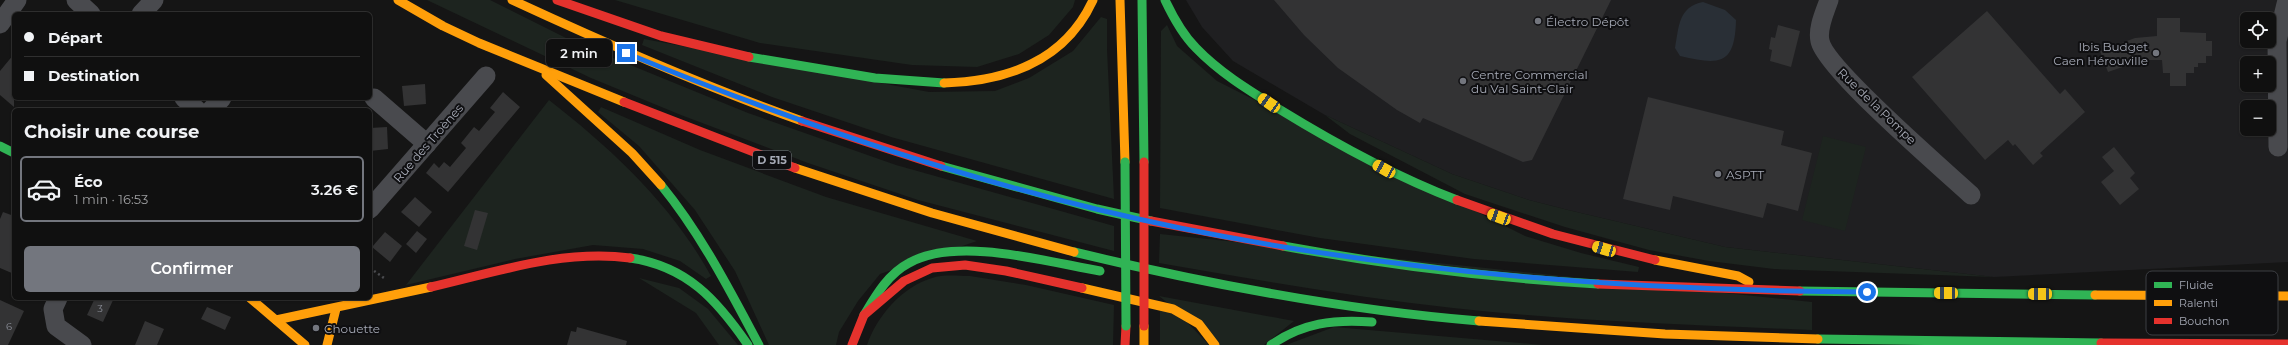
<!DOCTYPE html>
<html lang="fr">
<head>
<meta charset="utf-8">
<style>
	:root { --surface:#101010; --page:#191919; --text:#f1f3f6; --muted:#9c9d9f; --line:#303030; --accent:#73767e }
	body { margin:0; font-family:Montserrat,sans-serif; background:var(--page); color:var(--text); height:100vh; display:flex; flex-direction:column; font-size:15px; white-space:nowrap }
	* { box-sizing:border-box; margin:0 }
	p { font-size:13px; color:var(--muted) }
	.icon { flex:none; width:22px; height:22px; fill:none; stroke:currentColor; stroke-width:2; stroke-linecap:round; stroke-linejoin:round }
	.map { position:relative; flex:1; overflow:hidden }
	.details { position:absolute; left:12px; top:108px; width:360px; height:192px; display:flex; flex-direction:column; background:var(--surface); border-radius:6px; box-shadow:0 1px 3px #0004,0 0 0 1px var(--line) }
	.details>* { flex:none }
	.top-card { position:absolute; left:12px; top:12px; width:360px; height:88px; border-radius:6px; box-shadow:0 1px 3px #0004,0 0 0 1px var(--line); display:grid; align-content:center; height:88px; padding:0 12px; background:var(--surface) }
	.fabs { position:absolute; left:2240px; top:12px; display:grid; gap:8px }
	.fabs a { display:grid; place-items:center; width:36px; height:36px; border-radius:6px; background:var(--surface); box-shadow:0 1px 3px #0004,0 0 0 1px var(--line); font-size:20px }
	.end { position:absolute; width:18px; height:18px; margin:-9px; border:5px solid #1a73e8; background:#fff; box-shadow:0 0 0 2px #fff }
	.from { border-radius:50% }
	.bubble { position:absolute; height:28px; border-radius:6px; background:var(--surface); box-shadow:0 1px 3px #0004,0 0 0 1px var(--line); font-size:13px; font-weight:600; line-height:28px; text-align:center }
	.car { position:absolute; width:12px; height:24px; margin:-12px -6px; border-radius:5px; box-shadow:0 0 3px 1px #0007; background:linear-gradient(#f5c518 24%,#345 0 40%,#f5c518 0 76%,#345 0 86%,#f5c518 0) }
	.top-card b { display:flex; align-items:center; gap:14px; height:38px; font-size:15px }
	.top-card b+b { border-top:1px solid var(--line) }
	.top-card i { width:10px; height:10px; background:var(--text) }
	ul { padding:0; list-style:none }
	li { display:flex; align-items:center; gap:12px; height:66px; margin:0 8px 6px; padding:0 4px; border:2px solid var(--line); border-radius:6px }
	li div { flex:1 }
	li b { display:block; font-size:15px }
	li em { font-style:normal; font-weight:600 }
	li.selected { border-color:var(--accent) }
	li>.icon { width:36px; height:36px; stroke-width:1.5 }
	h2 { padding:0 12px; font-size:18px; line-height:48px }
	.button { display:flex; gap:8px; margin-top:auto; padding:8px 12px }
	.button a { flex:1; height:46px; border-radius:6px; background:var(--accent); color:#fff; font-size:16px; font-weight:600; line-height:46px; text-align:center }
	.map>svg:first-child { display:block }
	.built { fill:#1f1f21; fill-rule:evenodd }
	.green { fill:#1d241f }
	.water { fill:#292f36 }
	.building { fill:#333334 }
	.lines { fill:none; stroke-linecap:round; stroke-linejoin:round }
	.path { stroke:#4b4c50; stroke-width:2.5; stroke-dasharray:2 3; stroke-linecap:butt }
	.street { stroke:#494a4e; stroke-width:19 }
	.fast { stroke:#30b455; stroke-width:9 }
	.slow { stroke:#ff9f0a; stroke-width:9 }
	.jam { stroke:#e5322d; stroke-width:9 }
	.fast-bridge { stroke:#30b455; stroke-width:9 }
	.jam-bridge { stroke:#e5322d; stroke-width:9 }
	.route { stroke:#1a73e8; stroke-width:5 }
	.poi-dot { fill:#73767e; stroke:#0f0f11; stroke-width:1.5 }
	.labels { text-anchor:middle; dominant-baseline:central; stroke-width:4; stroke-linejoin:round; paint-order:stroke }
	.number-label { font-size:10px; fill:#898c96 }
	.shield { fill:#0f0f11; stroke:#797c84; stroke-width:1 }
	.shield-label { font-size:11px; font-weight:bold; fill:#a6aab6 }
	.poi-label { font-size:12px; fill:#a6aab6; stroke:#0f0f11; text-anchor:start }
	.street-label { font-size:12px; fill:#a6aab6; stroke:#0f0f11 }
	.key { fill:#0f0f11; stroke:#3c3e43; stroke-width:1 }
	.key-label { font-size:11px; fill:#a6aab6 }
</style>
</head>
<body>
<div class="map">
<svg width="2288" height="345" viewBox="0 0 2288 345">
	<rect width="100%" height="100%" fill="#151515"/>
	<path class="built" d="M1186 0H2288V262L1994 277 1725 247 1568 210 1529 200 1452 174 1325 115 1233 61 1202 27ZM2247 19H2269V41H2247ZM2247 63H2269V85H2247ZM2247 107H2269V129H2247Z"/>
	<g class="green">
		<path d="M427 0H490L574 42 748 113 896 165 1114 226V251L918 200 808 163 681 115 591 78Z"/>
		<path d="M615 0H1075L1073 7 1049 35 1019 54 977 67 912 65 760 43Z"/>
		<path d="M1101 17 1107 19V49L1114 199 891 137 772 97 642 45 644 39 929 92 995 91 1029 78 1073 51Z"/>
		<path d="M1167 25 1177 46 1217 81 1525 236 1581 253 1639 267 1638 272 1474 259 1320 238 1160 208 1161 31Z"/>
		<path d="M549 100C612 149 672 205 711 276L706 279 680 261 643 249 593 245 515 259 406 285Z"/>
		<path d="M601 107 700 150 826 197 977 241 880 274 858 301 839 332 836 345H769L735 271 695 210 639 146 598 112Z"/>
		<path d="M1325 115 1452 174 1529 200 1568 210 1725 247 1994 277 1774 269 1709 261 1649 250 1565 227 1465 194 1350 134Z"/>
		<path d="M1823 136 1866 147 1845 231 1802 220Z"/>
		<path d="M1160 234 1812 302V330C1692 325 1572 321 1453 308 1354 297 1257 280 1159 263Z"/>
		<path d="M970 276 1026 285 1114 305 1113 345H867C877 316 902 287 932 278 943 274 958 276 970 276Z"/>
		<path d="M639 278 679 288 708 309 738 345H719L696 313Z"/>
		<path d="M1159 296 1294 321 1264 345H1220Z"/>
		<path d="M1160 309 1182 317 1209 345H1160Z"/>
		<path d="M1334 327 1543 345H1286Z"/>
	</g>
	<path class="water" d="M1703 2 1725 10 1736 20C1735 66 1719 65 1680 56L1675 48C1679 27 1678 7 1703 2Z"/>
	<g class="building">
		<path d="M1274 0H1611L1532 160 1523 162 1423 118 1420 123 1397 110 1338 68 1304 35Z"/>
		<path d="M1987 11 2060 94 2065 89 2085 112 2040 153 2043 156 2033 165 2015 144 2013 146 2008 140 1985 160 1912 77Z"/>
		<path d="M2157 18H2180V32L2206 33V41H2212V56H2206V63H2198V67H2194V73H2186V86H2170V73H2163L2162 60H2143L2108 72 2100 51 2135 38 2157 36Z"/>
		<path d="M1778 25 1800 31 1791 67 1770 61 1772 50 1769 49 1771 37 1775 38Z"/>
		<path d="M14 54V107L0 95V71Z"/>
		<path d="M425 84 426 104 404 106 402 86Z"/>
		<path d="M503 92 520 107 448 192 426 173 434 163 439 168 444 162 450 167 466 148 461 143 474 127 479 131 495 112 490 108Z"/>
		<path d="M1648 97 1784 131 1781 145 1812 153 1798 211 1767 203 1763 218 1673 196 1670 210 1623 199Z"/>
		<path d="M387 127 388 149 370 151V128Z"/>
		<path d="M2114 147 2135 173 2130 178 2139 189 2120 205 2101 182 2114 171 2102 157Z"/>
		<path d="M415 197 432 212 419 227 401 212Z"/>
		<path d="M475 210 488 213 477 250 464 246Z"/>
		<path d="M3 212 14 216V274L0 268V219Z"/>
		<path d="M417 231 427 239 416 253 406 244Z"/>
		<path d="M385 232 402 246 390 262 372 247Z"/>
		<path d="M95 298H114L103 322 87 315Z"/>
		<path d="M0 300 24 311 8 345H0Z"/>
		<path d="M207 307 231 317 225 330 201 319Z"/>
		<path d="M145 321 164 329 157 345H135Z"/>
		<path d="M577 327 627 341 626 345H567L571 331 576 332Z"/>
	</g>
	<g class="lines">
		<path class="path" d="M370 268 384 278"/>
		<g class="street">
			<path d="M76 0 91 14"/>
			<path d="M1829 0C1825 12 1817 28 1820 41 1825 68 1945 171 1971 195"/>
			<path d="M141 14 154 0"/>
			<path d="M0 24 17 0"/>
			<path d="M184 98 197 110"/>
			<path d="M374 98 427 144"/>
			<path d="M211 110 222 98"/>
			<path d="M2278 147 2277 41 2287 0"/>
			<path d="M370 209 486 76"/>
			<path d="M58 298 53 309 56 326 82 345"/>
		</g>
		<g class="fast">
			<path d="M1142 0 1144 162"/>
			<path d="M1165 0C1173 17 1182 34 1196 48 1220 73 1250 91 1279 109 1336 144 1394 176 1457 200"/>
			<path d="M749 57 875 78 944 83"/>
			<path d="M0 146 14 153"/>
			<path d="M941 166 1097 209 1151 221"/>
			<path d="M661 185C701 234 729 289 759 345"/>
			<path d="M1283 246C1387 265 1493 278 1598 284"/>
			<path d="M1074 252C1207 284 1343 310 1479 321"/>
			<path d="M630 258C687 266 717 300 748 345"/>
			<path d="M1800 291 2095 295"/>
			<path d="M864 315C876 295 888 274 909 263 957 236 1048 262 1100 271"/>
			<path d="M1818 339 2101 343"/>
			<path d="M1271 345C1302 323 1334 319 1372 322"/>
		</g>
		<g class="slow">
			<path d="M398 0 443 26 479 43 624 102"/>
			<path d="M512 0C607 44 703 86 802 121"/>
			<path d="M1120 0 1125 162"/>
			<path d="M546 75 632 153 661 185"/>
			<path d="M944 83C1008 81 1065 61 1093 0"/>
			<path d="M795 168 932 213 1074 252"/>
			<path d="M1655 260 1738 276 1749 282"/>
			<path d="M1082 288 1173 309 1199 324 1215 345"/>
			<path d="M2095 295 2288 296"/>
			<path d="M250 298 305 345"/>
			<path d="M276 320 431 287"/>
			<path d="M1479 321 1665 334 1818 339"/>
			<path d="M1144 326V345"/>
			<path d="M327 345 336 309"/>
		</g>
		<g class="jam">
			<path d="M557 0 661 36 749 57"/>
			<path d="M624 102 795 168"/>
			<path d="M802 121 941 166"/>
			<path d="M1457 200 1553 234 1655 260"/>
			<path d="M1151 221 1283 246"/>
			<path d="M1598 284 1800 291"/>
			<path d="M431 287C496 272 563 249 630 258"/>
			<path d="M2101 343 2288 344"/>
			<path d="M852 345 864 315 904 281 932 268 965 265 1006 271 1082 288"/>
			<path d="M1125 345 1126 326"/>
		</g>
		<path class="fast-bridge" d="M1125 162 1126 326"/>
		<path class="jam-bridge" d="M1144 162V326"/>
	</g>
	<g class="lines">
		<path class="route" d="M626 53C805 127 990 189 1180 228 1407 274 1637 291 1867 292"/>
	</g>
	<g class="poi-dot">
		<circle cx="1538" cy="21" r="4"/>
		<circle cx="2156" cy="53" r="4"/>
		<circle cx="1463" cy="81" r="4"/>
		<circle cx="1718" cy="174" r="4"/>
		<circle cx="316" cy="328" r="4"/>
	</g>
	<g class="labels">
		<g class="number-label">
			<text x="100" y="308">3</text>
			<text x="9" y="326">6</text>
		</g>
		<rect class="shield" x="753" y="151" width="38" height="18" rx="3"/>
		<g class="shield-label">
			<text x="772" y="160">D 515</text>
		</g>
		<g class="poi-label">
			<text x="1546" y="21">Électro Dépôt</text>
			<text x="2148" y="46" text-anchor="end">Ibis Budget<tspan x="2148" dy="14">Caen Hérouville</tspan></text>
			<text x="1471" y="74">Centre Commercial<tspan x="1471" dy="14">du Val Saint-Clair</tspan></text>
			<text x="1726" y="174">ASPTT</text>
			<text x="324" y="328">Chouette</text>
		</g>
		<g class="street-label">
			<text transform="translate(1877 106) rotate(44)">Rue de la Pompe</text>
			<text transform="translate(428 143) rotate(-49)">Rue des Troènes</text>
		</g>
	</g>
	<rect x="2146" y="271" width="132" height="64" rx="6" class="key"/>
	<rect x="2154" y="282" width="18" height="6" fill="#30b455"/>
	<rect x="2154" y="300" width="18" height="6" fill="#ff9f0a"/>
	<rect x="2154" y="318" width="18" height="6" fill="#e5322d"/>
	<g class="key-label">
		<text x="2179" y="289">Fluide</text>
		<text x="2179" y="307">Ralenti</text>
		<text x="2179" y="325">Bouchon</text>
	</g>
</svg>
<div class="fabs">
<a><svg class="icon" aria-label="locate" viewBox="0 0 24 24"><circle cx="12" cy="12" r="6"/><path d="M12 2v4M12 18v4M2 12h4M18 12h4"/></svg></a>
<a>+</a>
<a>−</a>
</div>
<i class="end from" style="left:1867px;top:292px"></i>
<i class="end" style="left:626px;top:53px"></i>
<div class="bubble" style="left:546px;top:39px;width:66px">2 min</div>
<i class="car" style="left:1269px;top:103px;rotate:304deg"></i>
<i class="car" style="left:1384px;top:169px;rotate:299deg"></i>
<i class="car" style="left:1499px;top:217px;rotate:290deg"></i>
<i class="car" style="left:1604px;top:249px;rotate:287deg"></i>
<i class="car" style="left:1946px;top:293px;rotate:271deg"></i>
<i class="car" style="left:2040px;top:294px;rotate:270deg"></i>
<div class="top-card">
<b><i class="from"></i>Départ</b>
<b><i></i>Destination</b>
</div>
<section class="details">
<h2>Choisir une course</h2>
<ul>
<li class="selected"><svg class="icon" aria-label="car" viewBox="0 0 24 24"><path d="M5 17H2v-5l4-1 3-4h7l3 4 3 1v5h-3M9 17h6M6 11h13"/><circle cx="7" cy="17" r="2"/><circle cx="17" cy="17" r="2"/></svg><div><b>Éco</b><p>1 min · 16:53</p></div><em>3.26 €</em></li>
</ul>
<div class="button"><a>Confirmer</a></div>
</section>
</div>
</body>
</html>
